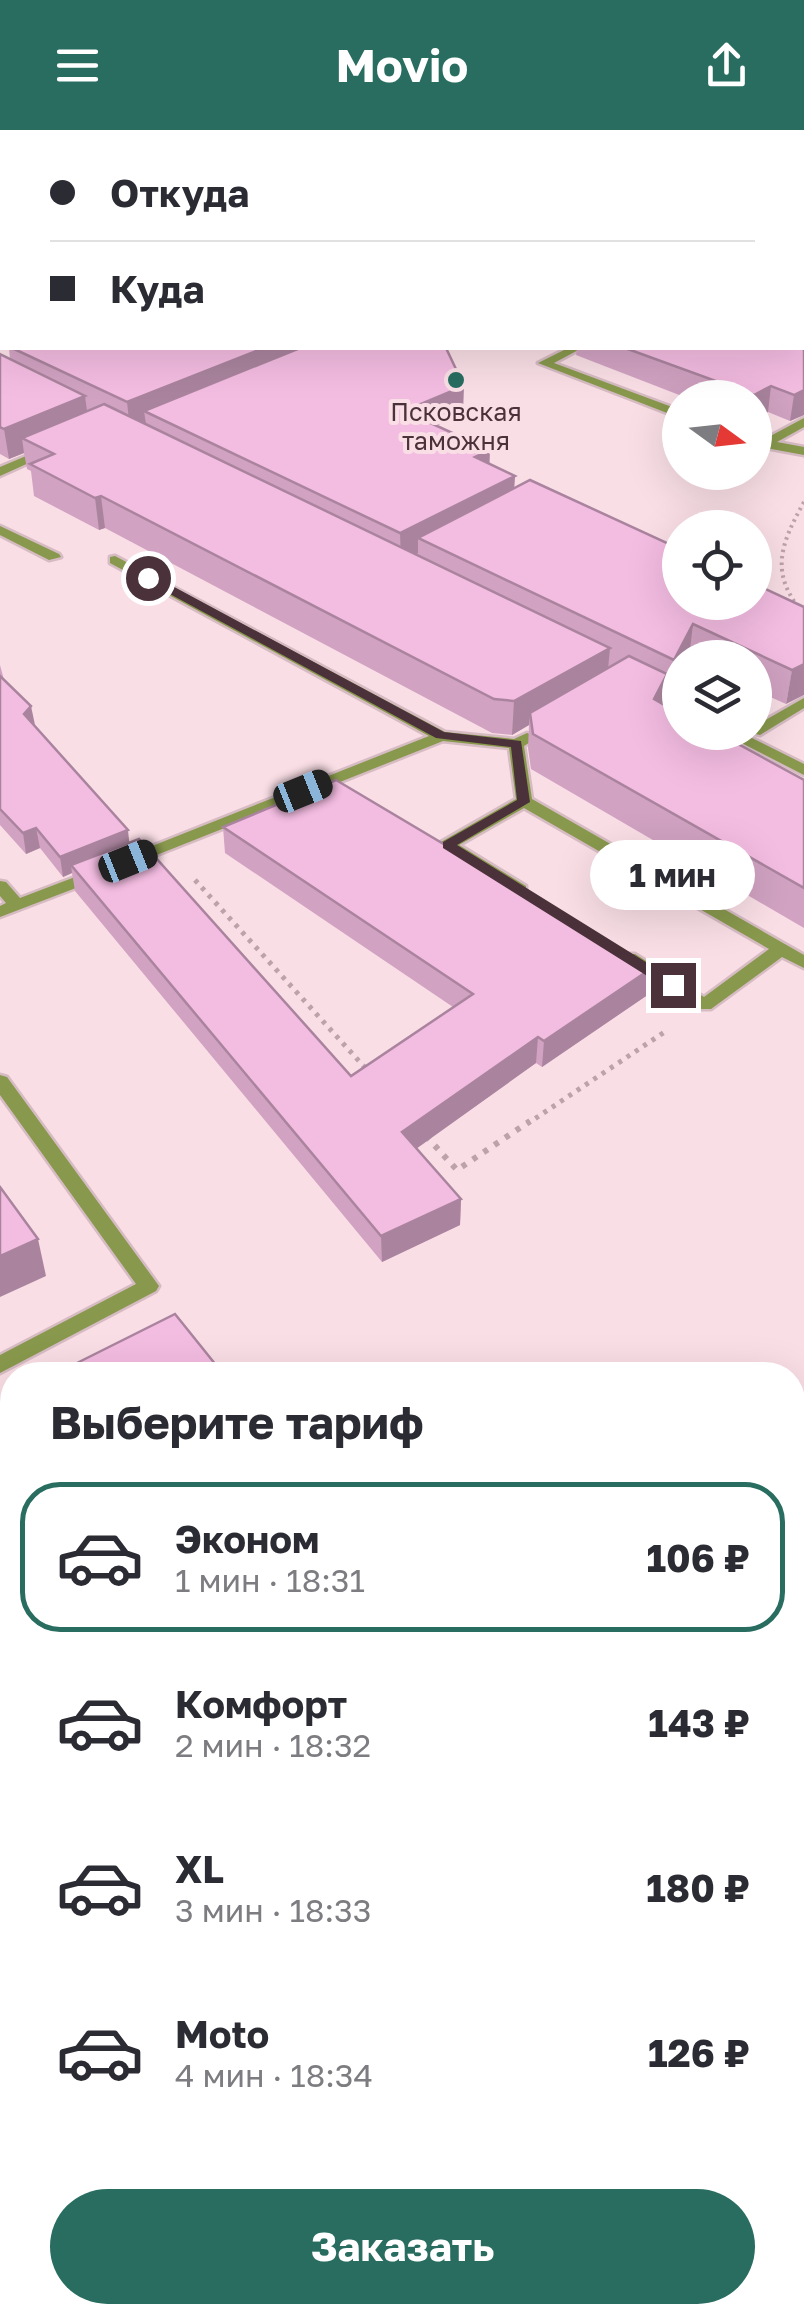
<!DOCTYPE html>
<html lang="ru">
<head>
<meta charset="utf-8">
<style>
	:root { --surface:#fff; --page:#f7f7f7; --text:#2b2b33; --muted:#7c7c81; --line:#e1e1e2; --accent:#286d60 }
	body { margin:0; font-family:"Golos Text",sans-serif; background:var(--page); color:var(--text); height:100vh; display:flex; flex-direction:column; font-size:38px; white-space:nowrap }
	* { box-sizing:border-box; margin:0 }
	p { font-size:32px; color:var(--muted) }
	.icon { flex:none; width:55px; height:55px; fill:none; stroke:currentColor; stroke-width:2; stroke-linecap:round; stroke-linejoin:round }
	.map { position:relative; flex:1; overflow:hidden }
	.side { position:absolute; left:0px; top:1232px; width:805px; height:962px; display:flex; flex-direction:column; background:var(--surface); border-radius:40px 40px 0 0; box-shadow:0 10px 40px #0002 }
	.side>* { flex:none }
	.banner { position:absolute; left:0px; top:0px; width:805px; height:220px; box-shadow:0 10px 40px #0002; display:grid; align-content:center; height:220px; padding:0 50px; background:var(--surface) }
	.needle { width:65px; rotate:105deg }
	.buttons { position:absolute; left:662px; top:250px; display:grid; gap:20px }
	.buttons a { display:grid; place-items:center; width:110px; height:110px; border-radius:50%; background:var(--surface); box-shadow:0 10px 40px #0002; font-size:50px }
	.end { position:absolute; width:45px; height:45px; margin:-22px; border:12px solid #4b3139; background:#fff; box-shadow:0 0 0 5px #fff }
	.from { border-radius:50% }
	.bubble { position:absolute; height:70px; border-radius:35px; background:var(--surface); box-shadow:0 10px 40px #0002; font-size:32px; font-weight:700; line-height:70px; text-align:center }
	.car { position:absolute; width:30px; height:60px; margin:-30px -15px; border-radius:12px; box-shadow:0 0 8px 2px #0007; background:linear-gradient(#222 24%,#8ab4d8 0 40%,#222 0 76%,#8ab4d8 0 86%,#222 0) }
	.banner b { display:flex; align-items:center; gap:35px; height:95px; font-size:38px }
	.banner b+b { border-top:2px solid var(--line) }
	.banner i { width:25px; height:25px; background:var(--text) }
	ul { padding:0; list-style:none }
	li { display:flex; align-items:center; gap:30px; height:150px; margin:0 20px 15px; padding:0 30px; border:5px solid transparent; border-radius:40px }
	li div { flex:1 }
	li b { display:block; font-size:38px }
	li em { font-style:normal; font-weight:700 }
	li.selected { border-color:var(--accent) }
	li>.icon { width:90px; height:90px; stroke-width:1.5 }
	h2 { padding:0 50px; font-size:45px; line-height:120px }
	.action { display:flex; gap:20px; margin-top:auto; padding:20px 50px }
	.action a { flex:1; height:115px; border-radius:60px; background:var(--accent); color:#fff; font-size:40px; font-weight:700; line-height:115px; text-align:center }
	header { display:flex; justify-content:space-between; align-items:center; height:130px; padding:0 50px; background:var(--accent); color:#fff; font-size:45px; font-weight:700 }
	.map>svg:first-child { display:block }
	.green { fill:#f6c7d5 }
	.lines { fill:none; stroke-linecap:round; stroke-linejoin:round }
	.lane-casing { stroke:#d6bbc3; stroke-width:5 }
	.street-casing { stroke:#d6bbc3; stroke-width:5 }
	.path-far3 { stroke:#bda2aa; stroke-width:4; stroke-dasharray:2.5 4; stroke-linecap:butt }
	.path-far2 { stroke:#bda2aa; stroke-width:5; stroke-dasharray:4 6; stroke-linecap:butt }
	.path-far1 { stroke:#bda2aa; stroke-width:6; stroke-dasharray:5 8; stroke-linecap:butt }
	.path { stroke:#bda2aa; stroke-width:9; stroke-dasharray:6 10; stroke-linecap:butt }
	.lane { fill:#88984c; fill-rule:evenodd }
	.street { fill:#88984c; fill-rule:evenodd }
	.wall { fill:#d1a2c2 }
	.shaded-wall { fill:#aa849e }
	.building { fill:#f3bce1; stroke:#aa849e; stroke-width:2.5 }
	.route { fill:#4b3139 }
	.poi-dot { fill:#286d60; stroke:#f9dee5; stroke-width:4 }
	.labels { text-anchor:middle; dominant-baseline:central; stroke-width:8; stroke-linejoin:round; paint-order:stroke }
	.far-poi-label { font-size:25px; fill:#4b3139; stroke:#f9dee5 }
</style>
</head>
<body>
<header><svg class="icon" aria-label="menu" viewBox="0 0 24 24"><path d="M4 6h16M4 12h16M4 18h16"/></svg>Movio<svg class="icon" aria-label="share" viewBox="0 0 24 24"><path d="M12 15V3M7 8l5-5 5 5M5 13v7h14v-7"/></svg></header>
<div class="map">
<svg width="804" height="2194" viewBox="0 0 804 2194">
	<rect width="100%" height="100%" fill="#f9dee5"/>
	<g class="green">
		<path d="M804 1313V1441L792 1431 793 1321Z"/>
		<path d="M0 1695 12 1717V2182H272L279 2194H0Z"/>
	</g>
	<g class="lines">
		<defs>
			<g id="lane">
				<path d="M716 0H726L727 2H718Z"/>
				<rect x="802" y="42" width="2" height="6"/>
				<rect x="802" y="101" width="2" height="6"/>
				<rect x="0" y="127" width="2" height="7"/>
				<path d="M568 218H582L554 233 680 280V288L538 233Z"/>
				<path d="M804 288V297L777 312 804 317V325L755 316V308L763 310Z"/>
				<path d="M45 318 55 321 0 346V337Z"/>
				<path d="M0 396 59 424 61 427 49 430 0 405Z"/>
				<path d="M115 426 445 602 514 609 527 603 532 605V611L524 616 532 669 804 825V838L782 827 711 879H699L623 832 620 828 623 824H635L704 867 769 819 524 678 459 715 526 756V764H514L441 718V712L516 669 509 618 443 611 134 734H122V728L429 606 110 433V427Z"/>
				<path d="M804 568V578L760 605 748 602H755V596Z"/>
				<path d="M96 739 104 744 102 748 0 787V776L6 773 0 766V751L6 752 20 768Z"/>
				<path d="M0 945 7 947 159 1156 156 1161 0 1243V1225L136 1154 0 965Z"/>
				<path d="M792 1979 804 1984V2015L792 2010Z"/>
			</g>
			<g id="street">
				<path d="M639 555 680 573V583L634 562 632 559Z"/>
				<path d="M720 602H740L804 634V645Z"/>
				<path d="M0 1678C18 1685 13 1708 12 1724L3 1721 0 1716Z"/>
				<path d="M255 2182H288L292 2194H260Z"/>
			</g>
		</defs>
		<use href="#lane" class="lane-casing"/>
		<use href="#street" class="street-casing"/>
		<path class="path-far3" d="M804 372C780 415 769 444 804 484"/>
		<g class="path-far2">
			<path d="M195 750 368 941"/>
			<path d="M527 994 666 901"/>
		</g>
		<path class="path-far1" d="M426 1006 457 1040 530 991"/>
		<g class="path">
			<path d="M0 1563 12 1584"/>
			<path d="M0 2119 12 2146"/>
			<path d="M30 2182 35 2194"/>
			<path d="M372 2182 379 2194"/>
		</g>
		<use href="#lane" class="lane"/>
		<use href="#street" class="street"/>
	</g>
	<g class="wall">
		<path d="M0 0H581L576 2H2V111L0 110Z"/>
		<path d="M743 0H804V16H802V2H744Z"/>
		<path d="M804 128V285L790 291 768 282 755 268H687L576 225 577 218H802Z"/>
		<path d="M9 218H446L463 284 436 296 490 334 515 346 514 358 804 477 786 574 755 560V528H680V545L670 564 665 561 663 575 804 650V798L531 639 528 618 529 595 512 605 492 603 105 398 99 400 34 366 31 341 27 339 24 323 9 329 0 324V224L10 229Z"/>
		<path d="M0 535 4 550 34 596 129 713 351 946 453 877 225 723 223 697 652 838 649 864 542 937 536 933 416 1018 461 1069 460 1095 382 1132 75 761 72 743 63 747 40 718 26 724 0 695Z"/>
		<path d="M497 2182H792L804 2194H505Z"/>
	</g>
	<g class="shaded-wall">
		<path d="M535 0H581L576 2H530Z"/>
		<path d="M776 0H794V2H771Z"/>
		<path d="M264 218H324L144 281 146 294 130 300 127 272Z"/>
		<path d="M464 256 463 284 404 309V281Z"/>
		<path d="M771 256 768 282 755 289 754 265Z"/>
		<path d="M804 260V285L790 291 794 265Z"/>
		<path d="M85 266 89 296 22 308 24 323 9 329 4 299Z"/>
		<path d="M490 320 489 349 475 327Z"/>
		<path d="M515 346 513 375 418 408V423L401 432 400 403Z"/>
		<path d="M101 366 105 398 99 400 95 368Z"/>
		<path d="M693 494 689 528H680V545L670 564 674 530Z"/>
		<path d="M610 518 607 551 530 583 529 595 512 605 514 571Z"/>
		<path d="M804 534V565L786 574 792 540Z"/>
		<path d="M667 544 663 579 654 569Z"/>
		<path d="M31 576 35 595 24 584Z"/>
		<path d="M36 698 40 718 26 724 23 703Z"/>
		<path d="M128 700 130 720 71 735 72 743 63 747 60 727Z"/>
		<path d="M652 838 649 864 542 937 544 911Z"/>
		<path d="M538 907 536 933 402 1029V1002Z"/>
		<path d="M461 1069 460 1095 382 1132 381 1106Z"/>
		<path d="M38 1109 46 1146 0 1167V1126Z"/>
	</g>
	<g class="building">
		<path d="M0 0H535L530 2H2V87L0 86Z"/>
		<path d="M754 0H776L771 2H754Z"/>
		<path d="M804 128V260L794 265 771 256 754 265 625 218H802V129Z"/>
		<path d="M12 218H264L127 272Z"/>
		<path d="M300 218H446L464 256 404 281 490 320 475 327 515 346 400 403 144 281Z"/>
		<path d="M0 224 85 266 4 299 0 297Z"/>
		<path d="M104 274 610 518 514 571 494 569 101 366 95 368 30 334 54 324 22 308Z"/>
		<path d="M530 350 680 419V472H755V454L804 477V534L792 540 693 494 674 530 418 408Z"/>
		<path d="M629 526 667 544 654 569 680 584V602H716L804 650V758L533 604 530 583Z"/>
		<path d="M0 546 31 576 24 584 128 700 60 727 36 698 23 703 0 679Z"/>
		<path d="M336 650 652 838 544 911 538 907 402 1002 461 1069 381 1106 71 735 139 709 351 946 473 864 223 697Z"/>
		<path d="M0 1057 38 1109 0 1126Z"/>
		<path d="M175 1184 224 1245H53Z"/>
		<path d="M792 2145 804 2160V2194H521L513 2182H792Z"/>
	</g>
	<path class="route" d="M144 445H152L444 602 521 611 530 672 457 715 678 852V859H668L443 718V712L517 670 511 617 436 608 144 450Z"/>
	<circle class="poi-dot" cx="456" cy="250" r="10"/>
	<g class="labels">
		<g class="far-poi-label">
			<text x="456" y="281">Псковская<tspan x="456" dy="29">таможня</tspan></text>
		</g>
	</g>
</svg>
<div class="buttons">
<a><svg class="needle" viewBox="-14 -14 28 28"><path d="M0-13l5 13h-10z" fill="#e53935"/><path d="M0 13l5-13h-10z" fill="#7c7c81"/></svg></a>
<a><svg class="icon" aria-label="locate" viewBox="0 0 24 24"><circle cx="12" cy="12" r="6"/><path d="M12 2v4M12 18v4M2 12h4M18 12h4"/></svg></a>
<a><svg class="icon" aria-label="layers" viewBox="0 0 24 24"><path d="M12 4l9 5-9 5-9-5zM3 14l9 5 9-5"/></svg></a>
</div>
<i class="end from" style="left:148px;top:448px"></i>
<i class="end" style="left:673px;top:855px"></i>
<div class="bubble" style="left:590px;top:710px;width:165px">1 мин</div>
<i class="car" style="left:303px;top:661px;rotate:68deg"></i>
<i class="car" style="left:128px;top:731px;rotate:68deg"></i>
<div class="banner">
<b><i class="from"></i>Откуда</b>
<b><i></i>Куда</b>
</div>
<section class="side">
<h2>Выберите тариф</h2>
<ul>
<li class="selected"><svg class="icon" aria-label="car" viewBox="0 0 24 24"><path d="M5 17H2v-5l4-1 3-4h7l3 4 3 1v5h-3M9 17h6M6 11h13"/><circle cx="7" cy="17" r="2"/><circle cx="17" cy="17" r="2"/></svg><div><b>Эконом</b><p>1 мин · 18:31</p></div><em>106 ₽</em></li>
<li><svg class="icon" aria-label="car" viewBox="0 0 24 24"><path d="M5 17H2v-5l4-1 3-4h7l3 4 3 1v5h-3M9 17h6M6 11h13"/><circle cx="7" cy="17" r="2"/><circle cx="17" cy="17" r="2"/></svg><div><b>Комфорт</b><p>2 мин · 18:32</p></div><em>143 ₽</em></li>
<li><svg class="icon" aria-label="car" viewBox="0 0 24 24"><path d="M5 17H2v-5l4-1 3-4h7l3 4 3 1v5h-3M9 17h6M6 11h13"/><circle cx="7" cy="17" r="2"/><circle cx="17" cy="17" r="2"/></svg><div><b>XL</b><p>3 мин · 18:33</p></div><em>180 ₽</em></li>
<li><svg class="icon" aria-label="car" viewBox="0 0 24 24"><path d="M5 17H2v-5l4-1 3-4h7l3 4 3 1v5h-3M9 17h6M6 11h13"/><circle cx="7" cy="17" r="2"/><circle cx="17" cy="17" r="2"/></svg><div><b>Moto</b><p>4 мин · 18:34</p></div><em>126 ₽</em></li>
</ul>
<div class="action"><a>Заказать</a></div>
</section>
</div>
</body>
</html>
